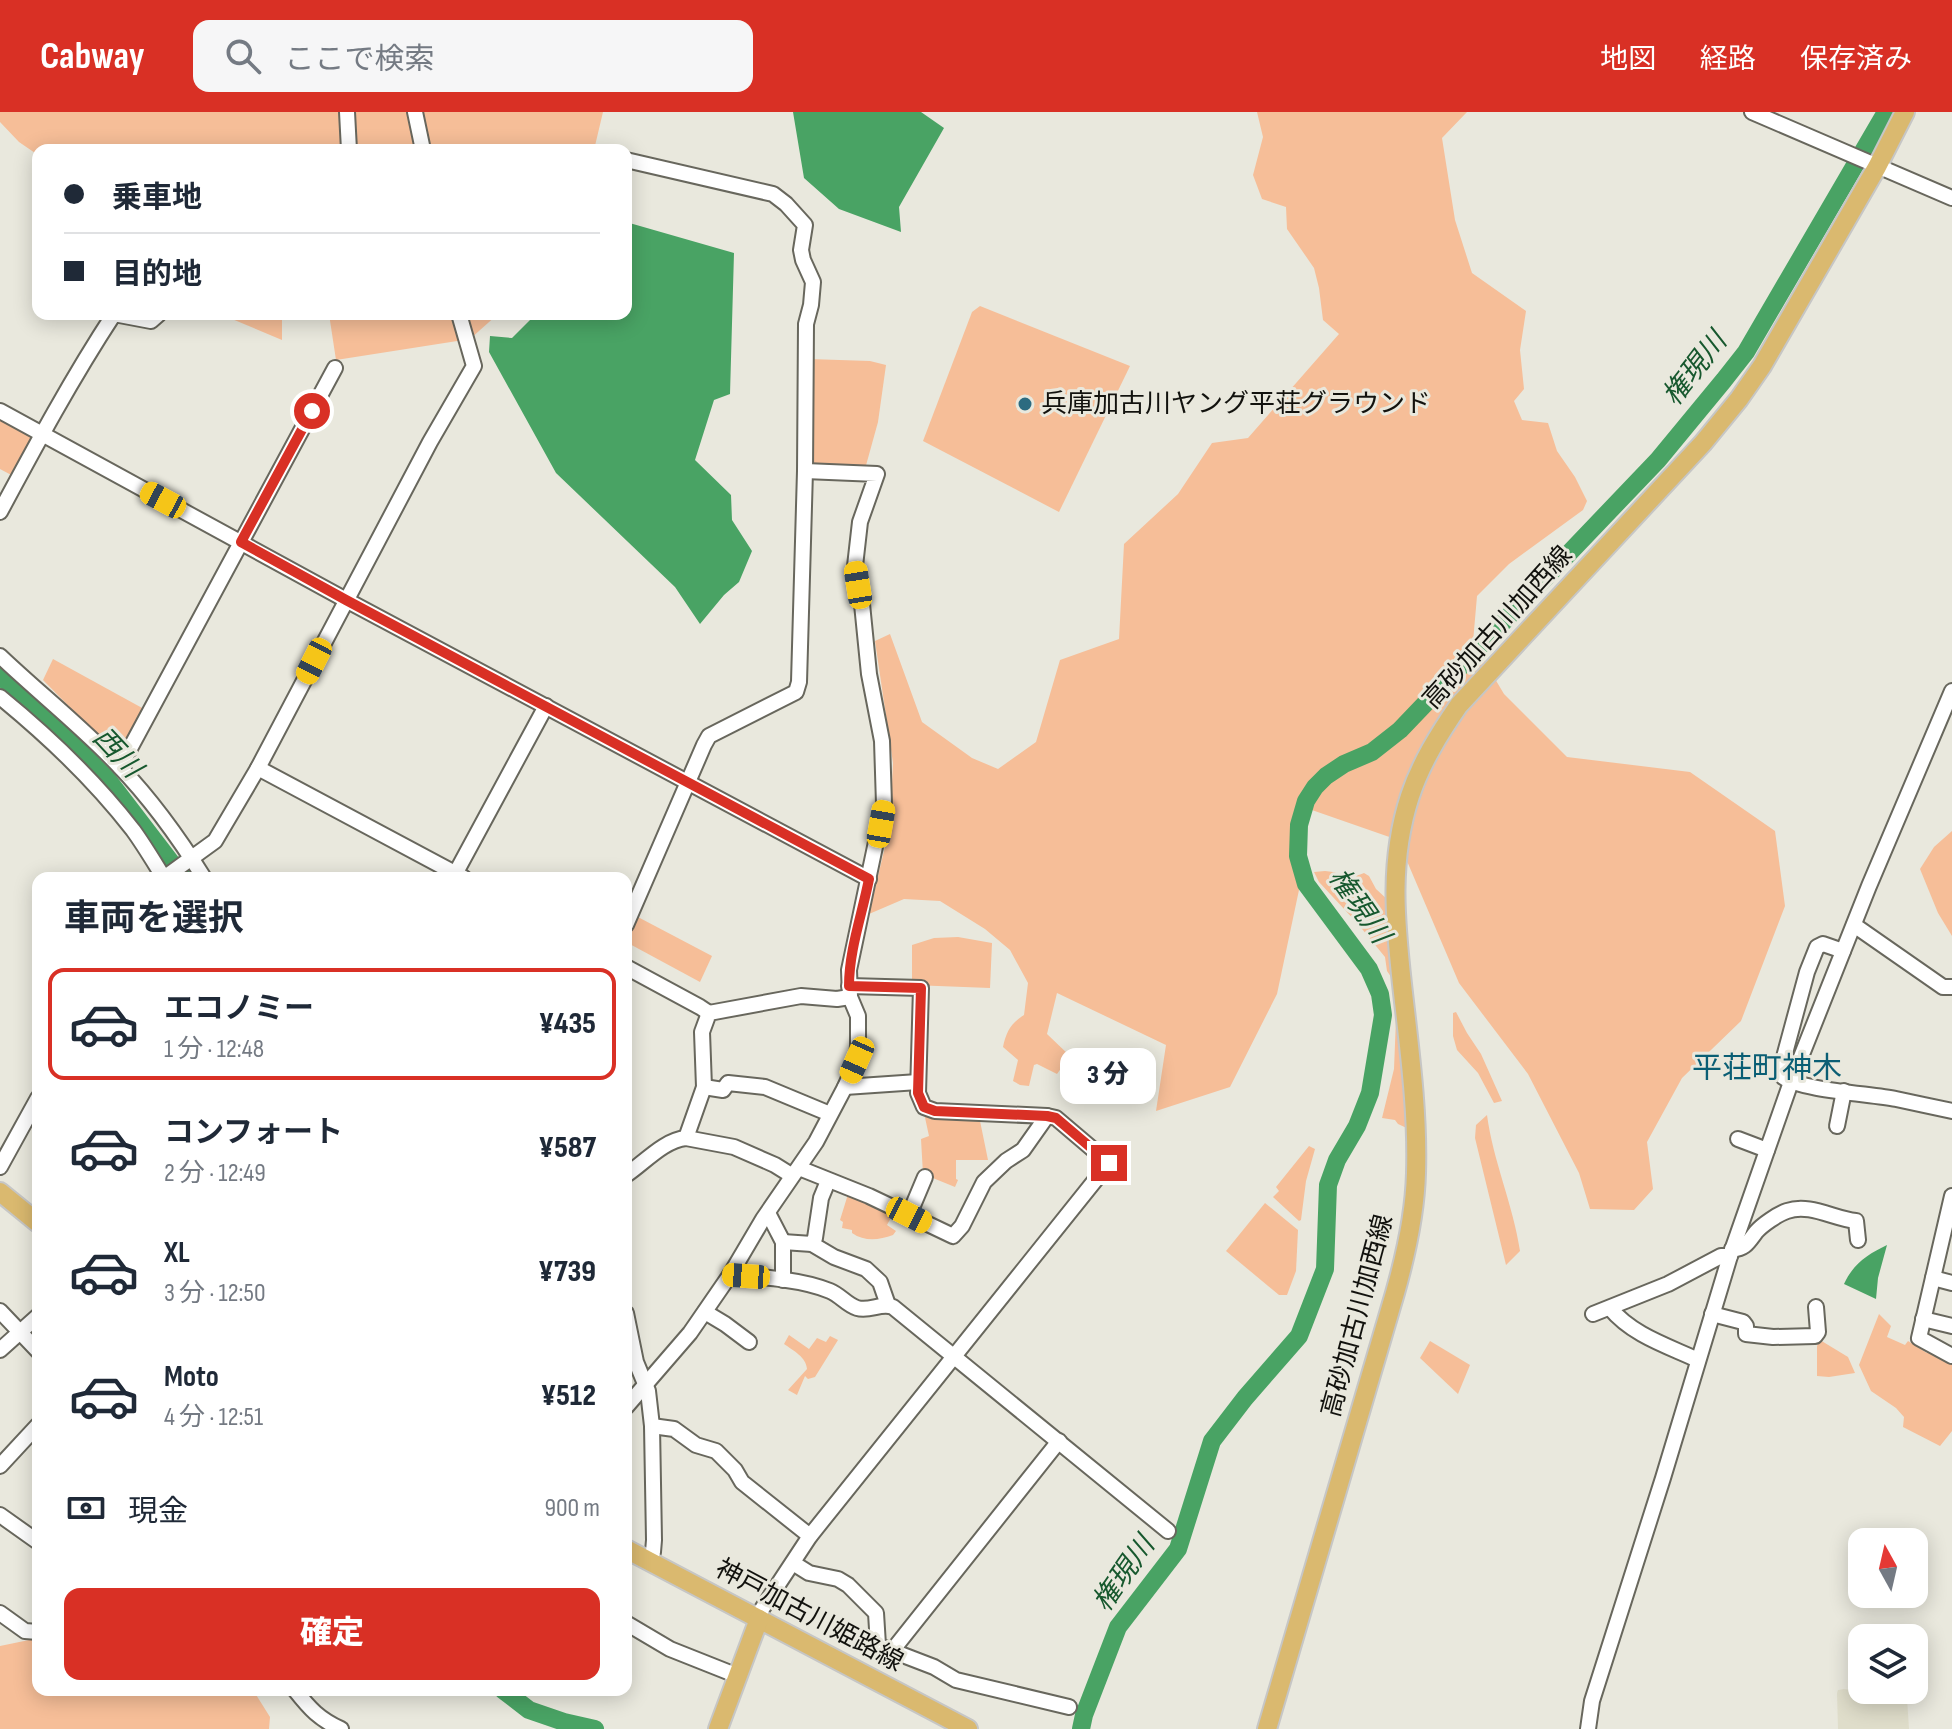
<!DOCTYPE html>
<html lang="ja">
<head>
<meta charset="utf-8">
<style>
	:root { --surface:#fff; --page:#f6f6f7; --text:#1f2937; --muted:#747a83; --line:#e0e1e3; --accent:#d93025 }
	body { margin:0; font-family:"Sofia Sans Condensed","Noto Sans JP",sans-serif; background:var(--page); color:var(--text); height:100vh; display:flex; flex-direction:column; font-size:30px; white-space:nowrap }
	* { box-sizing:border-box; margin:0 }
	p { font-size:26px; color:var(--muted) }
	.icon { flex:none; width:44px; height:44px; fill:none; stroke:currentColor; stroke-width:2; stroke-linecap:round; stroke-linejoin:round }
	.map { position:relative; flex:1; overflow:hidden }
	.drawer { position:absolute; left:32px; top:760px; width:600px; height:824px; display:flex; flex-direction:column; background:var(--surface); border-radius:16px; box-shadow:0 4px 20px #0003 }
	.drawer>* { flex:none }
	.banner { position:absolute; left:32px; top:32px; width:600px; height:176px; border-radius:16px; box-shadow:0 4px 20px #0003; display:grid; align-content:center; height:176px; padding:0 32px; background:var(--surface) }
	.needle { width:52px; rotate:352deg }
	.buttons { position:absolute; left:1848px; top:1416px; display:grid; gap:16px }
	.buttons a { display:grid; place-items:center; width:80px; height:80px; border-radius:16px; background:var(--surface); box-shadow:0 4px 20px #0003; font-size:40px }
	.end { position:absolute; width:36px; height:36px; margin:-18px; border:10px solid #d93025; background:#fff; box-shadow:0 0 0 4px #fff }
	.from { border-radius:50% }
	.bubble { position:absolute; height:56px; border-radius:16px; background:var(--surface); box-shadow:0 4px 20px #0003; font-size:26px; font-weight:800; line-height:56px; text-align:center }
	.car { position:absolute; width:24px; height:48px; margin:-24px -12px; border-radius:10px; box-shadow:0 0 6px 2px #0007; background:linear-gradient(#f5c518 24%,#345 0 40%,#f5c518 0 76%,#345 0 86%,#f5c518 0) }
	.banner b { display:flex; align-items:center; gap:28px; height:76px; font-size:30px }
	.banner b+b { border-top:2px solid var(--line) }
	.banner i { width:20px; height:20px; background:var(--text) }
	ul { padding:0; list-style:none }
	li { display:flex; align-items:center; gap:24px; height:112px; margin:0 16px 12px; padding:0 16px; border:4px solid transparent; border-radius:16px }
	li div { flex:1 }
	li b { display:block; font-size:30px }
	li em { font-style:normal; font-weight:800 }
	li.current { border-color:var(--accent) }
	li>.icon { width:72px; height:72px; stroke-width:1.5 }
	h2 { padding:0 32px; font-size:36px; line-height:96px }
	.pay { display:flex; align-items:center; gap:20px; height:88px; padding:0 32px; font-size:30px }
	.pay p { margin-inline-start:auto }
	.cta { display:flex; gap:16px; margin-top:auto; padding:16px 32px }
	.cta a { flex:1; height:92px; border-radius:16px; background:var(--accent); color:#fff; font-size:32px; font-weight:800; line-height:92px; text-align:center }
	header { display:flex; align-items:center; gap:48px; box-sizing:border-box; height:112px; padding:0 40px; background:var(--accent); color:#fff }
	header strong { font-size:38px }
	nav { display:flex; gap:44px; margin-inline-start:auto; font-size:28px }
	.search { width:560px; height:72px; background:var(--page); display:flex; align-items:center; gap:20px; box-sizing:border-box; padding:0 28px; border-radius:16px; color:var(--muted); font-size:30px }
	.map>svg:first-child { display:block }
	.built { fill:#dfddca }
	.green { fill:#f6be98 }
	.water { fill:#49a364 }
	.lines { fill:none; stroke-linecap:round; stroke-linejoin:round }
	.river { stroke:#49a364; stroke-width:18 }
	.minor-casing { stroke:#68675d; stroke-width:18 }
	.major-casing { stroke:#c6c6c5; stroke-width:22 }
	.minor { stroke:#fff; stroke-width:14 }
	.major { stroke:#dab96f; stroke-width:18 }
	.route { stroke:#d93025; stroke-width:10 }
	.poi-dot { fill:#2c6b80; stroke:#e9e8dd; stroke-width:3 }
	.labels { text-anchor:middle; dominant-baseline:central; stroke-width:6; stroke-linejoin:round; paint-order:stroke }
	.poi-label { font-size:26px; fill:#12120e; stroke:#e9e8dd; text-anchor:start }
	.street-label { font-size:26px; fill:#12120e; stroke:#e9e8dd }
	.water-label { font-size:28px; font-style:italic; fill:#17582e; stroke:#e9e8dd }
	.quarter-label { font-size:30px; fill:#0a5e74; stroke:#e9e8dd }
</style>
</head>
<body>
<header>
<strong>Cabway</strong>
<div class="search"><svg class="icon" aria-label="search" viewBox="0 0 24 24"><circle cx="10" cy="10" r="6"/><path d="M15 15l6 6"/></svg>ここで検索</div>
<nav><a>地図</a><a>経路</a><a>保存済み</a></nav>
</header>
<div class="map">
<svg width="1952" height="1617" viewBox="0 0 1952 1617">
	<rect width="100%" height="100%" fill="#e9e8dd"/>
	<path class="built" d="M1844 1577 1907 1586 1909 1617H1838L1837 1581 1838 1578Z"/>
	<g class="green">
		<path d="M0 0H603L594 38H90L87 36 86 38H38V43L19 30 0 10Z"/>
		<path d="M1257 0H1467L1442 26 1455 108 1472 161 1526 199 1520 238 1524 277 1514 289 1522 308 1548 311 1557 339 1575 365 1587 389 1583 398 1509 452 1477 484 1473 530 1504 582 1567 645 1690 660 1775 719 1785 794 1741 909 1682 966 1647 1030 1653 1077 1634 1098 1590 1097 1579 1061 1528 962 1459 871 1398 728 1309 697 1303 759 1277 882 1230 975 1156 999 1166 933 1057 881 1047 922 1070 944 1057 962 1037 952 1034 953 1029 974 1020 973 1013 969 1018 948 1003 935C1006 920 1011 911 1024 903L1028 871 1010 838 985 817 940 789 904 787 869 802 890 714 893 651 875 529 890 522 922 610 972 646 998 657 1036 630 1060 548 1119 527 1124 432 1178 382 1212 331 1248 326 1339 222 1323 208 1319 176 1314 156 1287 117 1286 95 1262 87 1253 63 1263 25Z"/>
		<path d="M980 194 1130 254 1059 400 923 329 972 200Z"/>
		<path d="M220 202H282V228Z"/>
		<path d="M329 202H498L470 227 336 248Z"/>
		<path d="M809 247 870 249 886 253 878 310 865 357 808 355Z"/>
		<path d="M0 306 36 325 15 365 0 357Z"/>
		<path d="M53 547 144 597 120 646 43 568Z"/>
		<path d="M1952 719V824L1938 801 1920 757 1934 735Z"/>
		<path d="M1325 759C1342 760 1346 769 1364 761L1369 764 1376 777 1389 789 1396 872 1387 859 1385 845 1358 812 1319 770 1314 760Z"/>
		<path d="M636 804 712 844 700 870 626 830Z"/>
		<path d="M958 825 992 831 990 876 912 873V833L934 826Z"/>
		<path d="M1456 900 1467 921 1481 942 1502 989 1494 991 1478 961 1457 938 1453 924V901Z"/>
		<path d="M1399 904 1411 1018 1398 1012 1395 1008 1382 1006 1394 957 1396 907Z"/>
		<path d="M924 1001 979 1004 988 1048H956V1067L958 1068 955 1075 923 1062 921 1027 929 1024Z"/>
		<path d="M1487 1003C1493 1049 1513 1092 1520 1139L1506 1153 1475 1026 1476 1013Z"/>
		<path d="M1309 1034 1315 1037 1306 1069 1301 1108 1299 1109 1273 1085 1279 1079 1276 1075Z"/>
		<path d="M849 1079 894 1100 887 1113 896 1119 893 1123C879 1128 865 1130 852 1121V1118L842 1116 843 1110 840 1108Z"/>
		<path d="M1265 1091 1298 1118 1296 1159 1287 1183H1279L1226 1139Z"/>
		<path d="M1879 1202 1891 1214 1887 1225 1905 1233 1908 1229 1927 1241 1930 1236 1952 1250V1319L1940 1334 1903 1315 1904 1305 1896 1296 1871 1279 1859 1253Z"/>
		<path d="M789 1223 809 1237 817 1226 826 1230 830 1224 838 1228 815 1265 808 1267 805 1264 797 1283 788 1278 807 1257C806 1245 794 1239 784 1232Z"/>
		<path d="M1820 1228 1848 1245 1855 1261 1829 1265 1817 1264V1234Z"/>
		<path d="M1430 1229 1470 1253 1458 1282 1420 1246Z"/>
		<path d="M29 1528H38V1578H253L270 1605 269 1617H0V1534Z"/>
	</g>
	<g class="water">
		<path d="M793 0H921L944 16 899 95 901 120 839 97 804 66Z"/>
		<path d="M626 110 734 141 730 282 714 288 695 348 731 383 732 408 752 439 739 470 724 483 700 512 675 475 556 361 489 240 490 224 512 226 536 202H626Z"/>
		<path d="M1887 1133 1878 1166 1876 1187 1844 1172C1853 1152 1868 1142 1887 1133Z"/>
	</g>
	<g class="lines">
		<g class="river">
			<path d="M0 564 31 590 108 668 183 766"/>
			<path d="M503 1578 529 1598 564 1610 595 1617"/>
			<path d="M1081 1617 1084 1603 1118 1515 1178 1437 1212 1329 1245 1286 1299 1224 1325 1157 1328 1073 1337 1048 1357 1014 1370 981 1383 903 1380 882 1369 857 1306 772 1298 744 1299 713 1306 689 1315 675 1326 664 1344 652 1372 640 1400 618 1658 348 1724 268 1746 240 1886 0"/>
		</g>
		<defs>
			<g id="minor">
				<path d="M347 0 349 38"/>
				<path d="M415 0 423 38"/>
				<path d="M1752 0 1952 86"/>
				<path d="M626 48 773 82 786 92 805 113 801 138 803 148 813 170 811 193 806 212 805 359 799 570 796 580 709 624 704 633 626 813"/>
				<path d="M0 299 346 488 869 767"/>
				<path d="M0 400C36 333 72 266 114 202L151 209 159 202"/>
				<path d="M0 544C39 581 81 614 118 653 151 687 179 726 204 766"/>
				<path d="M0 585C49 625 95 669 133 718 144 733 154 750 164 766"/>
				<path d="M120 655 335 256"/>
				<path d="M258 656 464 766"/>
				<path d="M164 766 215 729 258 656 430 330 474 254 459 202"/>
				<path d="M453 766 546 594"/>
				<path d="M1854 813 1943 875H1952"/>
				<path d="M1843 839 1823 832 1817 835 1807 860 1781 956 1783 965C1800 978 1871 982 1896 987 1915 991 1933 995 1952 999"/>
				<path d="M626 855 700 895 709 901"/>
				<path d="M704 975 723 978 728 971 765 975 830 1002"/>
				<path d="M845 975 918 970"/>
				<path d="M1837 1014 1844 979"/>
				<path d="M686 1026 734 1035 775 1053 791 1063"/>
				<path d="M1738 1027 1767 1038"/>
				<path d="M0 1055 38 986"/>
				<path d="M799 1056 869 1084 953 1124 962 1114 984 1070 1006 1049 1023 1038 1047 1004"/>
				<path d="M626 1063C644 1051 664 1028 686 1026L704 975 702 920 709 901 801 884 837 887 850 885"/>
				<path d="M1952 1084 1919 1226 1952 1244"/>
				<path d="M768 1101 783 1130V1168"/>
				<path d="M909 1103 925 1065"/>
				<path d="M783 1130 812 1132 834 1145 866 1157 880 1170 888 1193"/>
				<path d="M812 1132 815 1126 821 1086 828 1069"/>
				<path d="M1732 1137C1745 1138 1749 1129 1756 1120 1762 1113 1778 1102 1787 1099 1810 1091 1834 1107 1856 1109L1858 1128"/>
				<path d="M730 1163C761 1165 801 1167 830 1179 840 1183 847 1193 857 1196 870 1200 881 1190 893 1195L1168 1419"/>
				<path d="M1933 1166 1952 1171"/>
				<path d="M1610 1196C1632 1223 1668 1234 1698 1248"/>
				<path d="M0 1199 38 1239"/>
				<path d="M705 1200 725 1212 749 1230"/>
				<path d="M626 1201 636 1250 648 1279 652 1314 654 1428 653 1440 650 1449"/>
				<path d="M1593 1202 1668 1172 1721 1144H1730"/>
				<path d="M1712 1202 1743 1210 1746 1214V1222L1773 1225 1815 1224 1818 1220 1816 1195"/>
				<path d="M1923 1207 1952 1214"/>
				<path d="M0 1238 38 1204"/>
				<path d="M626 1295 690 1221 730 1163 763 1107 816 1030 845 975 857 948 858 933V904L850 885 849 858 884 692 882 629 869 562 862 492 855 454 860 410 877 362 805 359"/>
				<path d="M652 1314 674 1317 696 1333 716 1339 735 1358 742 1370 810 1424"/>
				<path d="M0 1354 38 1313"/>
				<path d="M0 1403 38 1430"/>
				<path d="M793 1451 809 1461 838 1467 848 1473 876 1501 878 1533 882 1535 934 1555 956 1568 1069 1595"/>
				<path d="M0 1501 25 1519 38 1520"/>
				<path d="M759 1507 762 1497 810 1424 1109 1051 1056 1006 1047 1004 935 999 924 995 918 981 921 876 849 874"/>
				<path d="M626 1511 670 1537 738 1564"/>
				<path d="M892 1539 1059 1329"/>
				<path d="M295 1578C310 1597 319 1607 341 1617"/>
				<path d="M1588 1617 1592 1589 1663 1366 1730 1144 1791 970 1869 774 1952 579"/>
			</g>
			<g id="major">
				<path d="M0 1080 38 1111"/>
				<path d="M626 1437 968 1617"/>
				<path d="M718 1617 759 1507"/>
				<path d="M1267 1617 1395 1181C1406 1142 1415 1102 1416 1061 1418 998 1409 935 1402 872 1395 808 1389 748 1410 684 1421 651 1439 622 1459 593L1703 331 1739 287 1762 254 1877 55 1905 0"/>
			</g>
		</defs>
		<use href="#minor" class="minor-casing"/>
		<use href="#major" class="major-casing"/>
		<use href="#minor" class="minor"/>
		<use href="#major" class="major"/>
	</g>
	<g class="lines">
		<path class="route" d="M312 299 241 430 346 488 869 767C862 803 849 838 849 874L921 876 918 981 924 995 935 999 1047 1004 1056 1006 1109 1051"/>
	</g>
	<circle class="poi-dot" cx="1025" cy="292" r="8"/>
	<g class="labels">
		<g class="poi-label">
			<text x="1041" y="292">兵庫加古川ヤング平荘グラウンド</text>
		</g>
		<g class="street-label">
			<text transform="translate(1498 516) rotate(-48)">高砂加古川加西線</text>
			<text transform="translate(1358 1204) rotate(-75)">高砂加古川加西線</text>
			<text transform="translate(809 1504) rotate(28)">神戸加古川姫路線</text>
		</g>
		<g class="water-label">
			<text transform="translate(1695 257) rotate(-52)">権現川</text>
			<text transform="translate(117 641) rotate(47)">西川</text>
			<text transform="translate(1359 794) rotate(55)">権現川</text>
			<text transform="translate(1124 1462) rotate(-55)">権現川</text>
		</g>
		<g class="quarter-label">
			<text x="1767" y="957">平荘町神木</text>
		</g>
	</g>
</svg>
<div class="buttons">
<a><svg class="needle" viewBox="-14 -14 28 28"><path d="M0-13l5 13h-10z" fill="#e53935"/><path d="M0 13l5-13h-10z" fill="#747a83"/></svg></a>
<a><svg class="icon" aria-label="layers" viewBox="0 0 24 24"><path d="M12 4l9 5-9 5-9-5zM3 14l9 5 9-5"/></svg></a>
</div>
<i class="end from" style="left:312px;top:299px"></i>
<i class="end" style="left:1109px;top:1051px"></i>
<div class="bubble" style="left:1060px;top:936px;width:96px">3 分</div>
<i class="car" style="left:163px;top:388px;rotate:298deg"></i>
<i class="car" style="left:858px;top:473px;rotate:351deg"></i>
<i class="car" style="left:314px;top:549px;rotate:207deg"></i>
<i class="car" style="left:881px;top:712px;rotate:10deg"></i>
<i class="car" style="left:857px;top:948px;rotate:204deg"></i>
<i class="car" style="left:909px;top:1103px;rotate:117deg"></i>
<i class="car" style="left:746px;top:1164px;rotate:274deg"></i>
<div class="banner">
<b><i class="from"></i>乗車地</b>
<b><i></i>目的地</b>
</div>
<section class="drawer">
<h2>車両を選択</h2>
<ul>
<li class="current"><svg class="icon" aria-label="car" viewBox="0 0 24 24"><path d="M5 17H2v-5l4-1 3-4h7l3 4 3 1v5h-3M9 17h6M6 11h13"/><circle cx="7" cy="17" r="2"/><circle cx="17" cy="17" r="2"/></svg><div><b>エコノミー</b><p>1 分 · 12:48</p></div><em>¥435</em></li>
<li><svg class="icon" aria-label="car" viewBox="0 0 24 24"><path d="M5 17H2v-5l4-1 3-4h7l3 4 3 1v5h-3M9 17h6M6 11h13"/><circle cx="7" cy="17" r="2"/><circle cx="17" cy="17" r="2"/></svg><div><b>コンフォート</b><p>2 分 · 12:49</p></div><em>¥587</em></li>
<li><svg class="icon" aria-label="car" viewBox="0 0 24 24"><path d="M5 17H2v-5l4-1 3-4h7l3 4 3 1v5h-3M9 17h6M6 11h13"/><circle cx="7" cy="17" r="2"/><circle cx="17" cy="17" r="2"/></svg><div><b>XL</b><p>3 分 · 12:50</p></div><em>¥739</em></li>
<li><svg class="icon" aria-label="car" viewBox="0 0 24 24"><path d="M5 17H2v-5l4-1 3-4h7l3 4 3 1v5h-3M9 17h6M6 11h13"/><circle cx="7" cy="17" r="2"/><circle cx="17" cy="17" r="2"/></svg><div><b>Moto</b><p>4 分 · 12:51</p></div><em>¥512</em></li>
</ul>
<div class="pay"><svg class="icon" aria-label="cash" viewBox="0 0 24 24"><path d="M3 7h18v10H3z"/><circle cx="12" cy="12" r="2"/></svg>現金<p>900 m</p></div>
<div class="cta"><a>確定</a></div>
</section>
</div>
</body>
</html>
